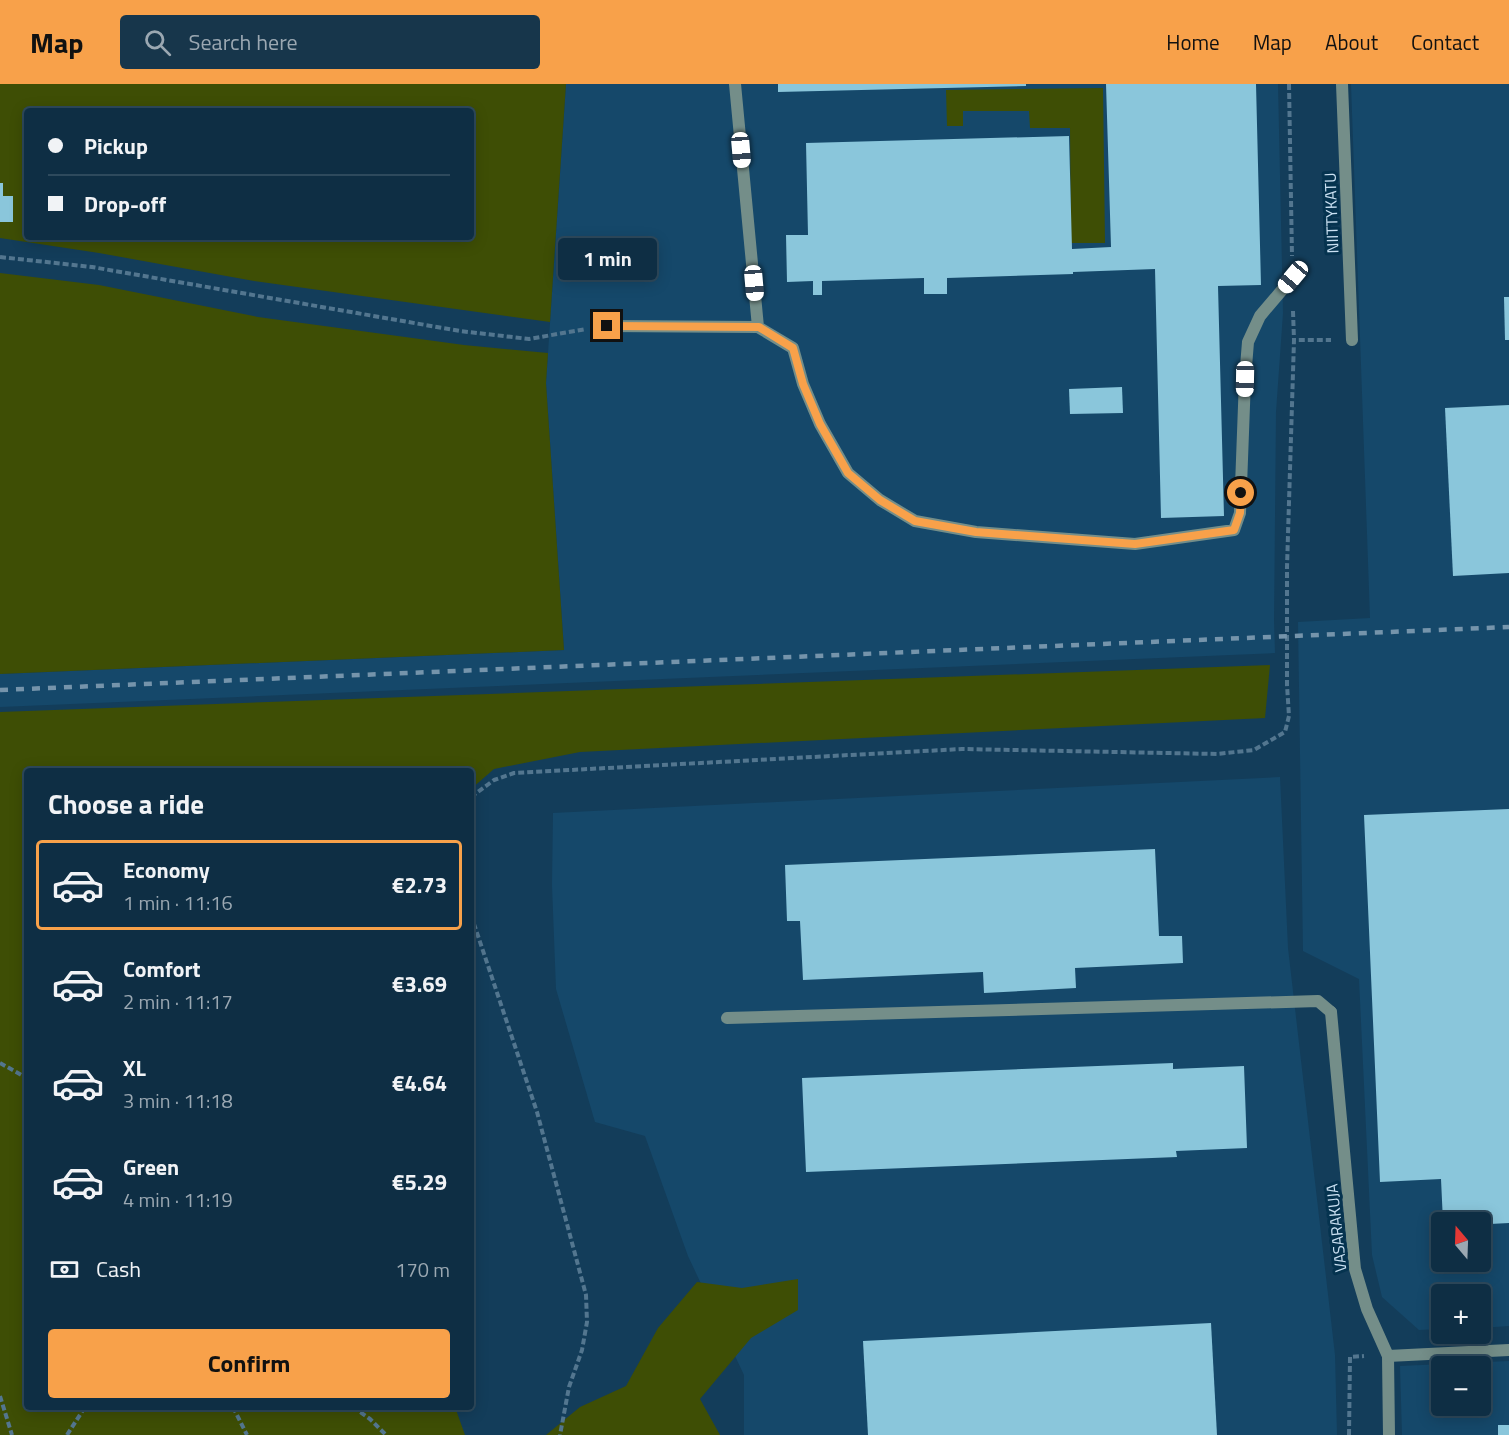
<!DOCTYPE html>
<html lang="en">
<head>
<meta charset="utf-8">
<style>
	:root { --surface:#0e2e44; --page:#17364b; --text:#f1f3f6; --muted:#9ba8b2; --line:#2e4a5d; --accent:#f8a14a }
	body { margin:0; font-family:"Titillium Web",sans-serif; background:var(--page); color:var(--text); height:100vh; display:flex; flex-direction:column; font-size:22px; white-space:nowrap }
	* { box-sizing:border-box; margin:0 }
	p { font-size:20px; color:var(--muted) }
	.icon { flex:none; width:33px; height:33px; fill:none; stroke:currentColor; stroke-width:2; stroke-linecap:round; stroke-linejoin:round }
	.map { position:relative; flex:1; overflow:hidden }
	.drawer { position:absolute; left:24px; top:684px; width:450px; height:642px; display:flex; flex-direction:column; background:var(--surface); border-radius:6px; box-shadow:0 3px 15px #0003,0 0 0 2px var(--line) }
	.drawer>* { flex:none }
	.banner { position:absolute; left:24px; top:24px; width:450px; height:132px; border-radius:6px; box-shadow:0 3px 15px #0003,0 0 0 2px var(--line); display:grid; align-content:center; height:132px; padding:0 24px; background:var(--surface) }
	.needle { width:39px; rotate:341deg }
	.fabs { position:absolute; left:1431px; top:1128px; display:grid; gap:12px }
	.fabs a { display:grid; place-items:center; width:60px; height:60px; border-radius:6px; background:var(--surface); box-shadow:0 3px 15px #0003,0 0 0 2px var(--line); font-size:30px }
	.end { position:absolute; width:27px; height:27px; margin:-14px; border:8px solid #f8a14a; background:#111; box-shadow:0 0 0 3px #111 }
	.from { border-radius:50% }
	.bubble { position:absolute; height:42px; border-radius:6px; background:var(--surface); box-shadow:0 3px 15px #0003,0 0 0 2px var(--line); font-size:20px; font-weight:700; line-height:42px; text-align:center }
	.car { position:absolute; width:18px; height:36px; margin:-18px -9px; border-radius:8px; box-shadow:0 0 4px 2px #0007; background:linear-gradient(#fff 24%,#345 0 40%,#fff 0 76%,#345 0 86%,#fff 0) }
	.banner b { display:flex; align-items:center; gap:21px; height:57px; font-size:22px }
	.banner b+b { border-top:2px solid var(--line) }
	.banner i { width:15px; height:15px; background:var(--text) }
	ul { padding:0; list-style:none }
	li { display:flex; align-items:center; gap:18px; height:90px; margin:0 12px 9px; padding:0 12px; border:3px solid transparent; border-radius:6px }
	li div { flex:1 }
	li b { display:block; font-size:22px }
	li em { font-style:normal; font-weight:700 }
	li.current { border-color:var(--accent) }
	li>.icon { width:54px; height:54px; stroke-width:1.5 }
	h2 { padding:0 24px; font-size:27px; line-height:72px }
	.pay { display:flex; align-items:center; gap:15px; height:66px; padding:0 24px; font-size:22px }
	.pay p { margin-inline-start:auto }
	.button { display:flex; gap:12px; margin-top:auto; padding:12px 24px }
	.button a { flex:1; height:69px; border-radius:6px; background:var(--accent); color:#111; font-size:24px; font-weight:700; line-height:69px; text-align:center }
	header { display:flex; align-items:center; gap:36px; box-sizing:border-box; height:84px; padding:0 30px; background:var(--accent); color:#111 }
	header strong { font-size:28px }
	nav { display:flex; gap:33px; margin-inline-start:auto; font-size:21px }
	.search { width:420px; height:54px; background:var(--page); display:flex; align-items:center; gap:15px; box-sizing:border-box; padding:0 21px; border-radius:6px; color:var(--muted); font-size:22px }
	.map>svg:first-child { display:block }
	.built { fill:#15486a; fill-rule:evenodd }
	.green { fill:#3e4e05; fill-rule:evenodd }
	.building { fill:#8ac6db }
	.lines { fill:none; stroke-linecap:round; stroke-linejoin:round }
	.path { stroke:#53768f; stroke-width:4; stroke-dasharray:6 3; stroke-linecap:butt }
	.lane { stroke:#748e89; stroke-width:12 }
	.street { stroke:#748e89; stroke-width:12 }
	.rail { stroke:#7594ab; stroke-width:4.5; stroke-dasharray:8 8; stroke-linecap:butt }
	.route { stroke:#f8a14a; stroke-width:8 }
	.labels { text-anchor:middle; dominant-baseline:central; stroke-width:6; stroke-linejoin:round; paint-order:stroke }
	.street-label { font-size:16px; fill:#cbe1f3; stroke:#05334f }
</style>
</head>
<body>
<header>
<strong>Map</strong>
<div class="search"><svg class="icon" aria-label="search" viewBox="0 0 24 24"><circle cx="10" cy="10" r="6"/><path d="M15 15l6 6"/></svg>Search here</div>
<nav><a>Home</a><a>Map</a><a>About</a><a>Contact</a></nav>
</header>
<div class="map">
<svg width="1509" height="1351" viewBox="0 0 1509 1351">
	<rect width="100%" height="100%" fill="#133d5a"/>
	<g class="built">
		<path d="M566 0H1278L1283 229 1276 328 1274 537 1275 569 0 623V590L564 566 546 299Z"/>
		<path d="M1351 0H1509V1242L1481 1244 1480 1210H1442L1441 1245 1419 1246 1382 1213 1372 1171 1359 895 1303 867 1298 538 1370 534ZM1442 1138H1480V1178H1442Z"/>
		<path d="M1280 693 1288 864 1335 1271 1337 1351H744V1291L688 1172 645 1052 595 1038 556 905 552 801 553 729Z"/>
		<path d="M1509 1277V1351H1402L1400 1282ZM1442 1282H1480V1322H1442Z"/>
	</g>
	<g class="green">
		<path d="M0 0H566L550 238 254 197 99 169 0 154ZM27 27H471V153H27Z"/>
		<path d="M1103 4 1105 159H1071L1070 44H1030L1029 27H963V42H947L946 6Z"/>
		<path d="M0 189 99 201 258 233 464 261 548 269 546 299 564 566 0 590Z"/>
		<path d="M1270 581 1265 634 580 668 494 685 471 705V687H27V1323H455L465 1351H0V628Z"/>
		<path d="M798 1195V1226L751 1254 700 1315 720 1351H546L580 1323 626 1302 658 1244 697 1198 742 1204Z"/>
	</g>
	<g class="building">
		<path d="M778 0H1026V2L778 8Z"/>
		<path d="M1106 0H1256L1261 201 1218 202 1224 432 1161 434 1155 185 1073 188V190L947 194V210H924V194L822 197V211H813V197L787 198 786 151H808L806 59 1069 52 1072 165 1111 163Z"/>
		<path d="M0 99H3V112H13V138H0Z"/>
		<path d="M1504 213H1509V256H1505Z"/>
		<path d="M1122 303 1123 329 1070 330 1069 305Z"/>
		<path d="M1509 321V489L1453 492 1445 324Z"/>
		<path d="M1509 725V1139L1490 1140 1491 1153H1480V1138H1443L1441 1095 1380 1098 1364 731Z"/>
		<path d="M1155 765 1159 852H1182L1183 879 1075 884 1076 904 984 909 983 888 803 896 800 837H787L785 781Z"/>
		<path d="M1173 979V985L1244 982 1247 1064 1176 1067 1177 1073 806 1088 802 994Z"/>
		<path d="M1211 1239 1217 1351H868L863 1257Z"/>
		<rect x="1498" y="1341" width="11" height="10"/>
	</g>
	<g class="lines">
		<g class="path">
			<path d="M1289 0 1292 172"/>
			<path d="M0 173 92 183 460 247 529 255 586 245"/>
			<path d="M1293 227 1294 256"/>
			<path d="M471 713 494 696 514 689 962 665 1217 670 1254 666 1285 648 1289 632 1287 601V483L1294 256H1331"/>
			<path d="M471 831 537 1028 586 1211 587 1238 582 1266 569 1303 560 1351"/>
			<path d="M0 979 27 994"/>
			<path d="M0 1312 12 1351"/>
			<path d="M233 1323 247 1351"/>
			<path d="M353 1323 370 1335 386 1351"/>
			<path d="M67 1351 85 1323"/>
			<path d="M1349 1351 1350 1273 1364 1272"/>
		</g>
		<g class="lane">
			<path d="M735 0 758 243 793 264 803 300 820 340 848 389 880 416 915 437 976 448 1135 460 1234 446 1240 429 1245 295 1248 258 1260 232 1293 193"/>
			<path d="M607 242 758 243"/>
			<path d="M727 934 1318 917 1331 928"/>
		</g>
		<g class="street">
			<path d="M1342 0 1352 256"/>
			<path d="M1331 928 1355 1185 1367 1225 1388 1272 1389 1351"/>
			<path d="M1388 1272 1509 1266"/>
		</g>
		<path class="rail" d="M0 606 1509 543"/>
	</g>
	<g class="lines">
		<path class="route" d="M607 242 759 243 793 264 803 300 820 340 848 389 880 416 915 437 976 448 1135 460 1234 446 1240 429 1241 409"/>
	</g>
	<g class="labels">
		<g class="street-label">
			<text transform="translate(1331 129) rotate(-92)">NIITTYKATU</text>
			<text transform="translate(1336 1144) rotate(-96)">VASARAKUJA</text>
		</g>
	</g>
</svg>
<div class="fabs">
<a><svg class="needle" viewBox="-14 -14 28 28"><path d="M0-13l5 13h-10z" fill="#e53935"/><path d="M0 13l5-13h-10z" fill="#9ba8b2"/></svg></a>
<a>+</a>
<a>−</a>
</div>
<i class="end from" style="left:1241px;top:409px"></i>
<i class="end" style="left:607px;top:242px"></i>
<div class="bubble" style="left:558px;top:154px;width:99px">1 min</div>
<i class="car" style="left:741px;top:66px;rotate:175deg"></i>
<i class="car" style="left:1293px;top:193px;rotate:220deg"></i>
<i class="car" style="left:754px;top:199px;rotate:175deg"></i>
<i class="car" style="left:1245px;top:295px;rotate:181deg"></i>
<div class="banner">
<b><i class="from"></i>Pickup</b>
<b><i></i>Drop-off</b>
</div>
<section class="drawer">
<h2>Choose a ride</h2>
<ul>
<li class="current"><svg class="icon" aria-label="car" viewBox="0 0 24 24"><path d="M5 17H2v-5l4-1 3-4h7l3 4 3 1v5h-3M9 17h6M6 11h13"/><circle cx="7" cy="17" r="2"/><circle cx="17" cy="17" r="2"/></svg><div><b>Economy</b><p>1 min · 11:16</p></div><em>€2.73</em></li>
<li><svg class="icon" aria-label="car" viewBox="0 0 24 24"><path d="M5 17H2v-5l4-1 3-4h7l3 4 3 1v5h-3M9 17h6M6 11h13"/><circle cx="7" cy="17" r="2"/><circle cx="17" cy="17" r="2"/></svg><div><b>Comfort</b><p>2 min · 11:17</p></div><em>€3.69</em></li>
<li><svg class="icon" aria-label="car" viewBox="0 0 24 24"><path d="M5 17H2v-5l4-1 3-4h7l3 4 3 1v5h-3M9 17h6M6 11h13"/><circle cx="7" cy="17" r="2"/><circle cx="17" cy="17" r="2"/></svg><div><b>XL</b><p>3 min · 11:18</p></div><em>€4.64</em></li>
<li><svg class="icon" aria-label="car" viewBox="0 0 24 24"><path d="M5 17H2v-5l4-1 3-4h7l3 4 3 1v5h-3M9 17h6M6 11h13"/><circle cx="7" cy="17" r="2"/><circle cx="17" cy="17" r="2"/></svg><div><b>Green</b><p>4 min · 11:19</p></div><em>€5.29</em></li>
</ul>
<div class="pay"><svg class="icon" aria-label="cash" viewBox="0 0 24 24"><path d="M3 7h18v10H3z"/><circle cx="12" cy="12" r="2"/></svg>Cash<p>170 m</p></div>
<div class="button"><a>Confirm</a></div>
</section>
</div>
</body>
</html>
